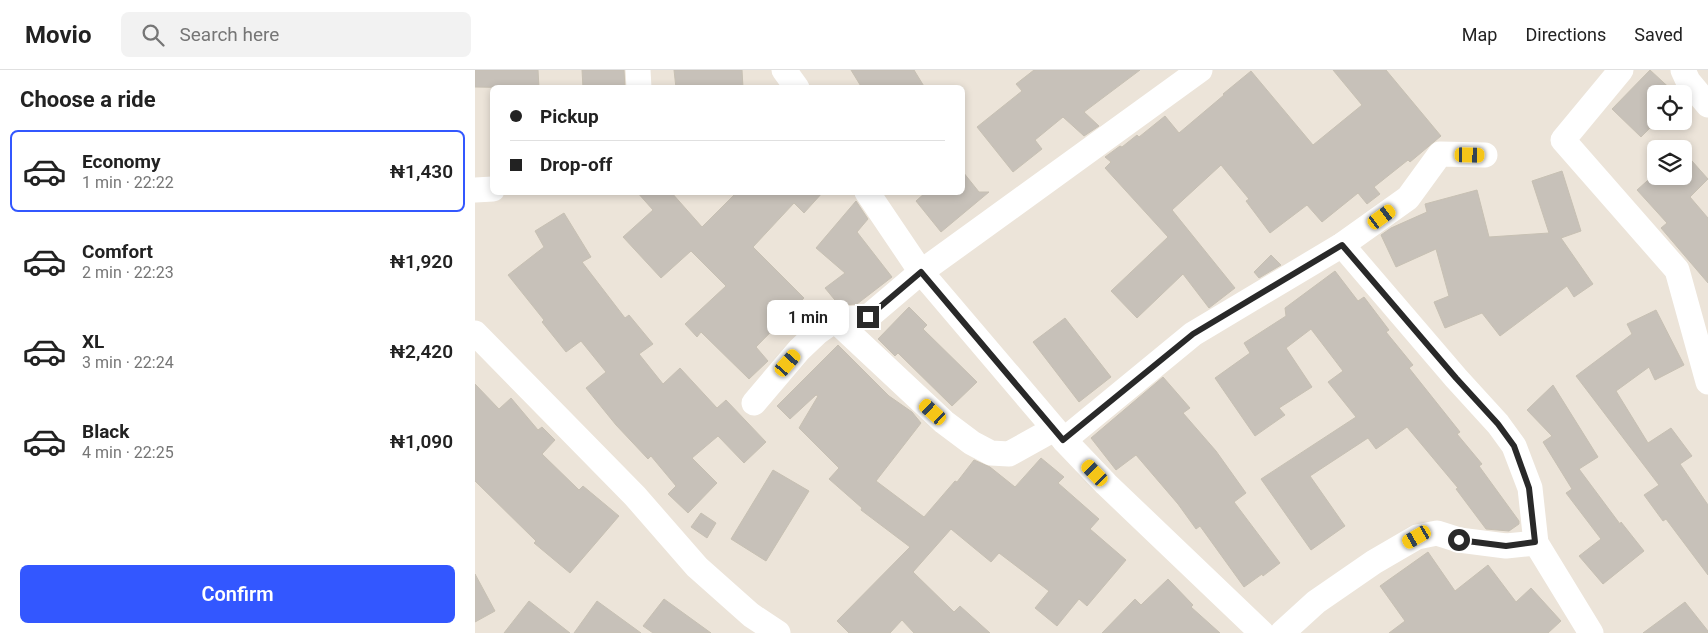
<!DOCTYPE html>
<html lang="en">
<head>
<meta charset="utf-8">
<style>
	:root { --surface:#fff; --page:#f2f2f2; --text:#222; --muted:#767676; --line:#e0e0e0; --accent:#3357ff }
	body { margin:0; font-family:Roboto,sans-serif; background:var(--page); color:var(--text); height:100vh; display:flex; flex-direction:column; font-size:19px; white-space:nowrap }
	* { box-sizing:border-box; margin:0 }
	p { font-size:16px; color:var(--muted) }
	.icon { flex:none; width:28px; height:28px; fill:none; stroke:currentColor; stroke-width:2; stroke-linecap:round; stroke-linejoin:round }
	.map { position:relative; flex:1; overflow:hidden }
	.side { display:flex; flex-direction:column; background:var(--surface); width:475px }
	.side>* { flex:none }
	.guide { position:absolute; left:15px; top:15px; width:475px; height:110px; border-radius:8px; box-shadow:0 2px 8px #0003; display:grid; align-content:center; height:110px; padding:0 20px; background:var(--surface) }
	.buttons { position:absolute; left:1172px; top:15px; display:grid; gap:10px }
	.buttons a { display:grid; place-items:center; width:45px; height:45px; border-radius:8px; background:var(--surface); box-shadow:0 2px 8px #0003; font-size:25px }
	.end { position:absolute; width:22px; height:22px; margin:-11px; border:6px solid #292929; background:#fff; box-shadow:0 0 0 2px #fff }
	.from { border-radius:50% }
	.bubble { position:absolute; height:35px; border-radius:8px; background:var(--surface); box-shadow:0 2px 8px #0003; font-size:16px; font-weight:600; line-height:35px; text-align:center }
	.car { position:absolute; width:15px; height:30px; margin:-15px -8px; border-radius:6px; box-shadow:0 0 4px 1px #0007; background:linear-gradient(#f5c518 24%,#345 0 40%,#f5c518 0 76%,#345 0 86%,#f5c518 0) }
	.guide b { display:flex; align-items:center; gap:18px; height:48px; font-size:19px }
	.guide b+b { border-top:1px solid var(--line) }
	.guide i { width:12px; height:12px; background:var(--text) }
	ul { padding:0; list-style:none }
	li { display:flex; align-items:center; gap:15px; height:82px; margin:0 10px 8px; padding:0 10px; border:2px solid transparent; border-radius:8px }
	li div { flex:1 }
	li b { display:block; font-size:19px }
	li em { font-style:normal; font-weight:600 }
	li.on { border-color:var(--accent) }
	li>.icon { width:45px; height:45px; stroke-width:1.5 }
	h2 { padding:0 20px; font-size:22px; line-height:60px }
	.cta { display:flex; gap:10px; margin-top:auto; padding:10px 20px }
	.cta a { flex:1; height:58px; border-radius:8px; background:var(--accent); color:#fff; font-size:20px; font-weight:600; line-height:58px; text-align:center }
	header { display:flex; align-items:center; gap:30px; box-sizing:border-box; height:70px; padding:0 25px; background:var(--surface); border-bottom:1px solid var(--line) }
	header strong { font-size:24px }
	nav { display:flex; gap:28px; margin-inline-start:auto; font-size:18px }
	.search { width:350px; height:45px; background:var(--page); display:flex; align-items:center; gap:12px; box-sizing:border-box; padding:0 18px; border-radius:8px; color:var(--muted); font-size:19px }
	main { display:flex; flex:1; min-height:0 }
	.map>svg:first-child { display:block }
	.building { fill:#c7c1b9; stroke:#c7c0b3 }
	.lines { fill:none; stroke-linecap:round; stroke-linejoin:round }
	.street { stroke:#fff; stroke-width:25 }
	.route { stroke:#292929; stroke-width:6 }
</style>
</head>
<body>
<header>
<strong>Movio</strong>
<div class="search"><svg class="icon" aria-label="search" viewBox="0 0 24 24"><circle cx="10" cy="10" r="6"/><path d="M15 15l6 6"/></svg>Search here</div>
<nav><a>Map</a><a>Directions</a><a>Saved</a></nav>
</header>
<main>
<section class="side">
<h2>Choose a ride</h2>
<ul>
<li class="on"><svg class="icon" aria-label="car" viewBox="0 0 24 24"><path d="M5 17H2v-5l4-1 3-4h7l3 4 3 1v5h-3M9 17h6M6 11h13"/><circle cx="7" cy="17" r="2"/><circle cx="17" cy="17" r="2"/></svg><div><b>Economy</b><p>1 min · 22:22</p></div><em>₦1,430</em></li>
<li><svg class="icon" aria-label="car" viewBox="0 0 24 24"><path d="M5 17H2v-5l4-1 3-4h7l3 4 3 1v5h-3M9 17h6M6 11h13"/><circle cx="7" cy="17" r="2"/><circle cx="17" cy="17" r="2"/></svg><div><b>Comfort</b><p>2 min · 22:23</p></div><em>₦1,920</em></li>
<li><svg class="icon" aria-label="car" viewBox="0 0 24 24"><path d="M5 17H2v-5l4-1 3-4h7l3 4 3 1v5h-3M9 17h6M6 11h13"/><circle cx="7" cy="17" r="2"/><circle cx="17" cy="17" r="2"/></svg><div><b>XL</b><p>3 min · 22:24</p></div><em>₦2,420</em></li>
<li><svg class="icon" aria-label="car" viewBox="0 0 24 24"><path d="M5 17H2v-5l4-1 3-4h7l3 4 3 1v5h-3M9 17h6M6 11h13"/><circle cx="7" cy="17" r="2"/><circle cx="17" cy="17" r="2"/></svg><div><b>Black</b><p>4 min · 22:25</p></div><em>₦1,090</em></li>
</ul>
<div class="cta"><a>Confirm</a></div>
</section>
<div class="map">
<svg width="1233" height="563" viewBox="0 0 1233 563">
	<rect width="100%" height="100%" fill="#ece4d9"/>
	<g class="building">
		<path d="M0 0H63L64 18 0 17Z"/>
		<path d="M107 0H149L150 18H108Z"/>
		<path d="M199 0H267L268 18H201Z"/>
		<path d="M376 0H439L450 18H387Z"/>
		<path d="M559 0H665L609 42 624 56 609 66 588 47 560 70 567 79 538 102 502 57 547 21 541 14Z"/>
		<path d="M858 0H911L966 66 935 92 933 90 899 117 905 124 892 134 883 123 847 152 832 135 795 163 771 131 774 129 746 95 697 140 760 218 734 238 708 204 662 248 636 221 693 167 630 98 636 92 630 87 645 76 647 77 662 65 664 67 690 46 704 63 749 25 748 24 776 1 838 75 887 35Z"/>
		<path d="M1175 0 1201 24H1181L1182 51 1166 67 1137 39Z"/>
		<path d="M1209 82 1233 109 1215 127 1233 148V213L1186 158 1192 153 1162 120 1181 103V106H1209Z"/>
		<path d="M1087 101 1106 161 1086 168 1118 214 1099 227 1092 216 1025 266 1007 243 970 258 959 232 974 226 961 179 921 197 906 165 916 158 952 142 950 134 1002 120 1014 167 1074 163 1057 111Z"/>
		<path d="M488 102 504 122H514L466 162 441 131 451 122H488Z"/>
		<path d="M162 122H196L227 157 262 122H348L329 143 319 133 278 177 329 228 281 277 293 291 274 309 226 262 222 267 210 254 251 216 216 181 186 208 148 167 178 140Z"/>
		<path d="M381 131 393 149 382 162 417 207 382 234 364 235 350 218 370 203 341 178Z"/>
		<path d="M89 143 116 187 107 192 150 248 154 245 178 274 164 284 188 314 205 298 242 338 251 330 291 372 269 393 243 366 217 388 242 413 213 443 193 424 201 416 176 386 173 389 141 355 111 318 131 302 106 271 91 282 67 252 69 250 33 205 69 177 60 161Z"/>
		<path d="M796 185 806 195 784 208 779 202Z"/>
		<path d="M860 201 883 231 889 227 914 260 911 262 938 295 934 298 985 362 982 364 1007 394 1004 396 1044 451V454L1034 461 1011 459 981 419 983 418 932 357 901 379 893 368 835 406 870 456 836 480 786 409 881 347 853 312 868 301 836 259 811 278 837 317 804 338 810 345 780 366 740 308 775 283 769 273 811 246 810 238Z"/>
		<path d="M434 237 452 255 448 259 502 312 477 336 423 283 420 286 403 269Z"/>
		<path d="M1181 240 1209 295 1180 310 1174 297 1141 321 1173 373 1196 358 1217 386 1205 394 1233 435V505L1191 449 1188 451 1169 425 1184 415 1101 306 1157 264 1152 254Z"/>
		<path d="M590 248 636 307 604 332 558 272Z"/>
		<path d="M363 275 414 326 437 342 446 353 401 411 449 447 480 411 482 412 499 390 515 397 540 417 566 388 589 407 583 413 624 449 615 459 651 490 612 536 604 529 582 556 560 538 574 521 524 483 516 492 476 459 438 502 479 542 485 536 515 563H439L427 550 415 563H374L362 551 435 477 386 440 387 438 354 409 364 398 324 358 343 326 341 325 315 349 302 336Z"/>
		<path d="M688 307 715 338 708 343 741 381 771 423 759 432 805 493 788 506 787 504 769 517 725 456 721 459 703 434 661 385 641 400 616 368Z"/>
		<path d="M0 314 24 339 36 328 63 360 67 357 80 370 67 384 104 420 108 416 144 446 95 503 59 473 61 471 0 411Z"/>
		<path d="M1078 315 1123 387 1104 399 1145 454 1146 452 1169 481 1128 514 1104 486 1126 469 1091 423 1097 419 1068 372 1077 366 1052 340Z"/>
		<path d="M298 400 334 421 291 491 256 469Z"/>
		<path d="M226 443 241 453 232 468 216 457Z"/>
		<path d="M953 482 980 521 1013 495 1041 532 1056 518 1086 551 1073 563H914L930 551 905 516Z"/>
		<path d="M0 504 20 541 0 552Z"/>
		<path d="M693 509 718 535 716 537 745 563H627L660 529 666 535Z"/>
		<path d="M189 529 236 563H178L168 556Z"/>
		<path d="M54 531 95 563H29Z"/>
		<path d="M122 531 166 563H99Z"/>
		<path d="M1210 532 1233 561V563H1168Z"/>
	</g>
	<g class="lines">
		<g class="street">
			<path d="M163 0 164 18"/>
			<path d="M309 0 322 18"/>
			<path d="M1146 0 1088 70 1202 200 1233 312"/>
			<path d="M1208 0 1213 11 1233 35"/>
			<path d="M0 120 18 119"/>
			<path d="M392 122 446 202 589 370 631 414 787 563"/>
			<path d="M867 175 981 308 1023 354 1039 376 1055 418 1061 473 1116 563"/>
			<path d="M360 250 469 352 497 373 516 383 534 384 579 359"/>
			<path d="M0 263 160 426 222 497 276 545 303 563"/>
			<path d="M279 333 324 280 343 262 360 250 393 247 446 202 725 0"/>
			<path d="M589 370 718 264 867 175 933 128 965 84 1010 85"/>
			<path d="M807 563 841 532 899 492 942 467 962 463 984 470 1031 476 1061 473"/>
		</g>
	</g>
	<g class="lines">
		<path class="route" d="M393 247 446 202 588 370 718 264 867 175 981 308 1023 354 1039 376 1054 418 1060 472 1031 476 984 470"/>
	</g>
</svg>
<div class="buttons">
<a><svg class="icon" aria-label="locate" viewBox="0 0 24 24"><circle cx="12" cy="12" r="6"/><path d="M12 2v4M12 18v4M2 12h4M18 12h4"/></svg></a>
<a><svg class="icon" aria-label="layers" viewBox="0 0 24 24"><path d="M12 4l9 5-9 5-9-5zM3 14l9 5 9-5"/></svg></a>
</div>
<i class="end from" style="left:984px;top:470px"></i>
<i class="end" style="left:393px;top:247px"></i>
<div class="bubble" style="left:292px;top:230px;width:82px">1 min</div>
<i class="car" style="left:995px;top:85px;rotate:91deg"></i>
<i class="car" style="left:907px;top:147px;rotate:54deg"></i>
<i class="car" style="left:313px;top:293px;rotate:41deg"></i>
<i class="car" style="left:458px;top:342px;rotate:312deg"></i>
<i class="car" style="left:620px;top:403px;rotate:316deg"></i>
<i class="car" style="left:942px;top:467px;rotate:240deg"></i>
<div class="guide">
<b><i class="from"></i>Pickup</b>
<b><i></i>Drop-off</b>
</div>
</div>
</main>
</body>
</html>
